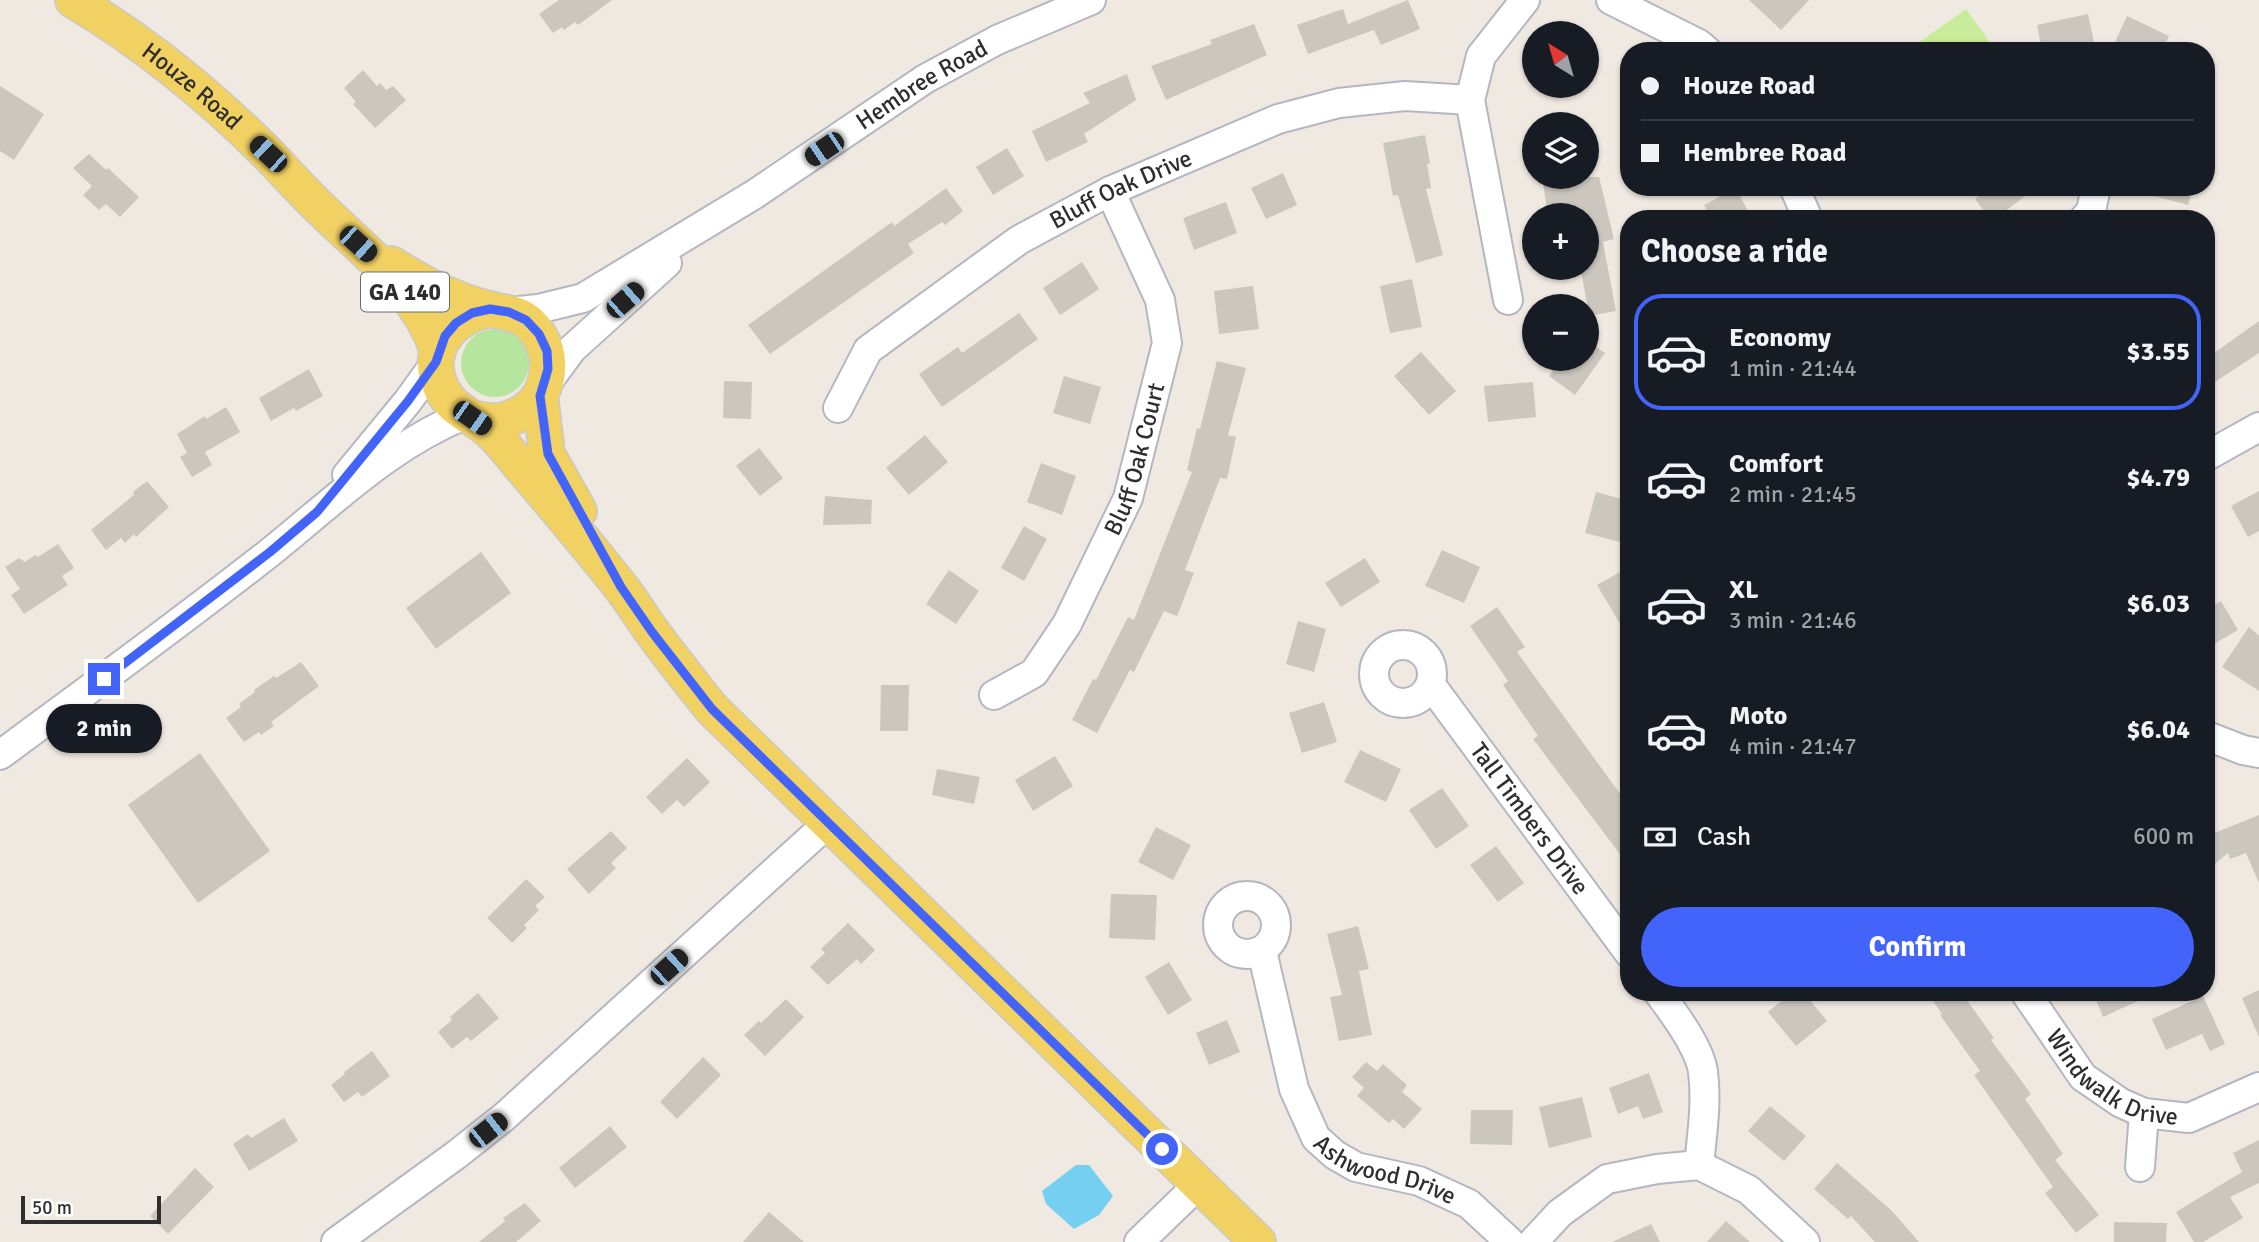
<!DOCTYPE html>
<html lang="en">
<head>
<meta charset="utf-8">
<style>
	:root { --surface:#171b24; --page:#242831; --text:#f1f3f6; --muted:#9ea1a6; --line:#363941; --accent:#4264fb }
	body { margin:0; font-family:Signika,sans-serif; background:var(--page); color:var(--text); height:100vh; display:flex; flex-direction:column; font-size:26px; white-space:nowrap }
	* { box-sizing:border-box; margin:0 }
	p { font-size:23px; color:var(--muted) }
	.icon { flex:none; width:38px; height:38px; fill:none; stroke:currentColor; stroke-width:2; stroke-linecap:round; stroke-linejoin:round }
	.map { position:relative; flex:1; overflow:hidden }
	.details { position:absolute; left:1620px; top:210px; width:595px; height:791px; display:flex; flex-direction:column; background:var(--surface); border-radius:28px; box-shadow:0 2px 5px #0004 }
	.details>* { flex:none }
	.hud { position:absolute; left:1620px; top:42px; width:595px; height:154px; border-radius:28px; box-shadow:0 2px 5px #0004; display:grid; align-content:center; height:154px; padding:0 21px; background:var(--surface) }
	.needle { width:46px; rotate:323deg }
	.fabs { position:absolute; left:1522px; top:21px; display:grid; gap:14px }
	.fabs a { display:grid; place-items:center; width:77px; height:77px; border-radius:50%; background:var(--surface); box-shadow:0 2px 5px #0004; font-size:35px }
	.scale { position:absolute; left:21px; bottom:18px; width:140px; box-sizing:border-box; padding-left:7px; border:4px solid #2e2e2e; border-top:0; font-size:19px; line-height:24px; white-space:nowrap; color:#2e2e2e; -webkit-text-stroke:5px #fff; paint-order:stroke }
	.end { position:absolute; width:32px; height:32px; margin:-16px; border:9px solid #4264fb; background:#fff; box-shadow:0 0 0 4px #fff }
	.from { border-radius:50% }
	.bubble { position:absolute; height:49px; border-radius:24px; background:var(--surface); box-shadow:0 2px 5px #0004; font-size:23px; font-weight:700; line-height:49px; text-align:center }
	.car { position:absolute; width:21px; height:42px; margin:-21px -10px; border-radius:9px; box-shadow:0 0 5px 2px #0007; background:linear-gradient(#222 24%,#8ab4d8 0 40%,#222 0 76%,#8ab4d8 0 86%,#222 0) }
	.hud b { display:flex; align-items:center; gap:24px; height:66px; font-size:26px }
	.hud b+b { border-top:2px solid var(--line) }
	.hud i { width:18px; height:18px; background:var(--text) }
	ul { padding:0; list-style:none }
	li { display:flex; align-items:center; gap:21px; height:116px; margin:0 14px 10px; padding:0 7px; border:4px solid transparent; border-radius:28px }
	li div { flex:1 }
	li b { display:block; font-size:26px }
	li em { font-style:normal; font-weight:700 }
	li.selected { border-color:var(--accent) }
	li>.icon { width:63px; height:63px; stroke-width:1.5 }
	h2 { padding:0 21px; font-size:32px; line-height:84px }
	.pay { display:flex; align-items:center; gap:18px; height:77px; padding:0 21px; font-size:26px }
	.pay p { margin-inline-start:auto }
	.button { display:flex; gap:14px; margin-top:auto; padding:14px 21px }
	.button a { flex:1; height:80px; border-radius:42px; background:var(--accent); color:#fff; font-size:28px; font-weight:700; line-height:80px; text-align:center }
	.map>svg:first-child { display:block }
	.green { fill:#b6e59e }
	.pitch { fill:#c9ec9a }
	.water { fill:#75cff0 }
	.building { fill:#cbc7bf }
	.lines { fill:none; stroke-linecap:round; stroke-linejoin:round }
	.minor-casing { stroke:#b4b7c1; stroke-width:32 }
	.major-casing { stroke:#c9c9c9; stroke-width:38 }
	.minor { stroke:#fff; stroke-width:28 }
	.major { stroke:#f2d163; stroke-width:35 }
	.route { stroke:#4264fb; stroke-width:9 }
	.labels { text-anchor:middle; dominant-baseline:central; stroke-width:5; stroke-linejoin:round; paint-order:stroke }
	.shield { fill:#fff; stroke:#6d6d6d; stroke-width:2 }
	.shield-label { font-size:23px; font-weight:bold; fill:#2e2e2e }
	.street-label { font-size:24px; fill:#2e2e2e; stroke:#fff }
</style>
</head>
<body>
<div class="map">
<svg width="2259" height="1242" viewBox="0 0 2259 1242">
	<rect width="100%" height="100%" fill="#efe9e1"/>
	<circle class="green" cx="495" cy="363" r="34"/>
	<path class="pitch" d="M1966 9 1996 51H1907Z"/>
	<path class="water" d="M1076 1165H1089L1113 1196 1099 1215 1074 1229 1046 1204 1042 1191Z"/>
	<g class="building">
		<path d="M559 0H612L578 25 575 22 564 30 562 27 553 33 539 14Z"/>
		<path d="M1408 0 1420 29 1381 45 1374 30 1308 54 1297 25 1343 9 1348 24Z"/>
		<path d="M1749 0H1809L1781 30Z"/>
		<path d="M2088 14 2094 42 2042 51 2037 25Z"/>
		<path d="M2127 16 2169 36 2162 51H2111Z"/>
		<path d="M1254 24 1267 55 1166 100 1151 66 1212 44 1210 40Z"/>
		<path d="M363 70 377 86 380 83 386 90 393 86 406 100 375 128 353 104 356 102 344 88Z"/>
		<path d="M1127 74 1136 100 1084 134 1088 142 1046 162 1032 131 1090 103 1083 93Z"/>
		<path d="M0 86 44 114 14 160 0 151Z"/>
		<path d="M1425 135 1430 163 1427 164 1431 188 1426 189 1443 255 1416 263 1398 195 1393 196 1383 143Z"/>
		<path d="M1007 148 1024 176 993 195 976 167Z"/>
		<path d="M89 154 106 170 108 168 139 197 120 217 106 204 99 210 83 195 92 186 73 168Z"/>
		<path d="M1283 173 1297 205 1266 219 1251 188Z"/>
		<path d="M1542 177H1599L1614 239 1603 242 1616 311 1589 316 1581 270 1587 269V215H1548Z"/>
		<path d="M1991 187H2037L1995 219H1990L1975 199Z"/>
		<path d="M2141 187H2193L2188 205 2140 192Z"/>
		<path d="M946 188 963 211 945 225 942 222 908 244 914 253 770 354 748 325 892 222 894 226Z"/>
		<path d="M1736 188 1752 219H1711L1704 205Z"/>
		<path d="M1226 202 1237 233 1194 250 1183 218Z"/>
		<path d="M1082 262 1099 289 1060 315 1043 288Z"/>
		<path d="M1412 279 1422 327 1390 333 1380 286Z"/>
		<path d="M1253 286 1259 329 1219 334 1214 291Z"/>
		<path d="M1019 313 1038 339 942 407 919 374 958 347 962 353Z"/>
		<path d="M2259 321V353L2207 387V358Z"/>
		<path d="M1587 340 1605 353 1575 395 1549 376 1561 359H1587Z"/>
		<path d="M1421 352 1456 391 1429 415 1394 376Z"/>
		<path d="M1217 361 1246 368 1228 435 1236 437 1227 479 1220 478 1185 570 1194 573 1177 616 1164 611 1134 672 1130 670 1097 733 1072 720 1093 679 1096 680 1128 617 1134 620 1158 559 1192 472 1187 470 1197 428 1200 429Z"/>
		<path d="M309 369 323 396 296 411 294 408 271 421 259 398Z"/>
		<path d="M1064 376 1101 387 1090 424 1053 413Z"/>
		<path d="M724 381 752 382 751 419 723 418Z"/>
		<path d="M1533 382 1536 417 1488 422 1484 386Z"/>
		<path d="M226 407 240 432 205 452 212 465 192 477 180 457 187 453 177 434 205 416 206 419Z"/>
		<path d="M925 435 948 462 909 495 886 468Z"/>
		<path d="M759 448 783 478 760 496 736 466Z"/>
		<path d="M1041 463 1076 476 1062 515 1027 502Z"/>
		<path d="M147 481 169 507 136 537 134 534 125 543 121 538 106 550 91 530 134 495 133 492Z"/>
		<path d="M2259 491V531L2248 537 2231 506Z"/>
		<path d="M1596 492 1629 501V521L1624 543 1585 533Z"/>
		<path d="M825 496 872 500 871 524 823 525Z"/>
		<path d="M1024 526 1047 539 1024 581 1001 568Z"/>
		<path d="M58 544 74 568 62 576 68 585 24 614 11 595 20 589 5 567 19 558 25 562 35 555 38 557Z"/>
		<path d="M1442 550 1480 567 1464 603 1425 586Z"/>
		<path d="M481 552 511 593 436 649 406 608Z"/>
		<path d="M1365 558 1380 582 1341 607 1325 583Z"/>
		<path d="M1629 567V639L1597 585Z"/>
		<path d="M949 570 979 591 956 624 926 604Z"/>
		<path d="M2221 601 2238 630 2207 648V609Z"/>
		<path d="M1497 607 1525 647 1517 652 1629 806V866L1533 739 1538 736 1503 685 1508 681 1470 626Z"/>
		<path d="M1298 621 1326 629 1314 672 1286 664Z"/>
		<path d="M2249 627 2259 636V691L2222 667Z"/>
		<path d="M301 662 319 686 271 722 274 726 261 735 259 732 244 742 226 718 241 707 239 704 255 692 254 690 274 676 276 678Z"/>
		<path d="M881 685H909L908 731H880Z"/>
		<path d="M1324 702 1337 742 1302 753 1289 713Z"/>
		<path d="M1360 750 1401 769 1386 802 1344 782Z"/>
		<path d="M200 753 270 851 198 903 128 805Z"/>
		<path d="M1055 756 1073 786 1033 811 1015 780Z"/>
		<path d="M687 758 710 782 684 807 677 800 662 814 646 797Z"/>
		<path d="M937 769 980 777 974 804 932 795Z"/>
		<path d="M1442 788 1469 826 1436 849 1409 810Z"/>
		<path d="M2259 815V883L2246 853 2230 859 2228 853 2207 870V836Z"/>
		<path d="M1156 827 1191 845 1173 880 1138 862Z"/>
		<path d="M611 831 627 848 611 863 616 868 589 894 567 869Z"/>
		<path d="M1496 846 1524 883 1498 902 1470 865Z"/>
		<path d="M526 879 545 897 535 906 539 910 524 925 527 928 512 943 487 918Z"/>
		<path d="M1111 894 1157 895 1155 940 1109 938Z"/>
		<path d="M848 923 875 950 861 964 857 959 828 985 810 967 825 953 821 949Z"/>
		<path d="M1358 926 1369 969 1359 971 1372 1035 1339 1041 1330 997 1342 995 1327 934Z"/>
		<path d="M1169 962 1192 1000 1168 1015 1145 977Z"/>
		<path d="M2259 990V1037L2242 998Z"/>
		<path d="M1792 992H1803L1827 1021 1796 1046 1768 1012Z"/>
		<path d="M1927 992H1961L1994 1038 1991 1040 2031 1094 2025 1099 2063 1154 2055 1160 2099 1215 2076 1233 2045 1193 2053 1187 1974 1075 1980 1071 1940 1015 1942 1014Z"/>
		<path d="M2093 992H2157L2103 1017Z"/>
		<path d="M478 993 499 1018 471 1041 467 1037 452 1049 438 1032 452 1020 450 1017Z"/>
		<path d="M2203 996 2225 1044 2210 1051 2202 1034 2166 1050 2152 1019Z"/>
		<path d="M786 999 804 1017 765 1056 744 1035 759 1021 761 1023Z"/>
		<path d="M1227 1020 1240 1052 1209 1065 1196 1033Z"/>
		<path d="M372 1051 390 1076 362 1097 358 1092 344 1102 331 1085 345 1074 344 1072Z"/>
		<path d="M703 1057 721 1075 677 1119 660 1102Z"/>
		<path d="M1366 1062 1377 1071 1383 1064 1407 1085 1402 1092 1422 1109 1404 1129 1393 1119 1389 1123 1357 1096 1364 1088 1352 1077Z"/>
		<path d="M1649 1073 1663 1112 1643 1119 1638 1106 1618 1114 1609 1088Z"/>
		<path d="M1582 1097 1592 1137 1549 1148 1539 1107Z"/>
		<path d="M1770 1106 1806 1136 1784 1161 1748 1131Z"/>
		<path d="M1471 1110H1513L1512 1145 1470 1144Z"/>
		<path d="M284 1118 298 1141 249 1171 233 1144 248 1134 251 1138Z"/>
		<path d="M610 1126 627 1147 575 1188 559 1168Z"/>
		<path d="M2259 1140V1183L2230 1197 2243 1218 2203 1242H2194L2176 1212 2242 1172 2233 1153Z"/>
		<path d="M1837 1163 1892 1211 1919 1242H1875L1851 1216 1848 1219 1814 1189Z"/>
		<path d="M195 1168 214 1187 168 1234 150 1216Z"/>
		<path d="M525 1203 541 1221 516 1242H479L505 1221 503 1218Z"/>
		<path d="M769 1212 804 1242H743Z"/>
		<path d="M1726 1221 1750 1242H1707Z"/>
		<path d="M2114 1222 2167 1223 2166 1242H2114Z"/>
		<path d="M1651 1224 1660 1242H1612Z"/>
	</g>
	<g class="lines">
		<defs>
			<g id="minor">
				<path d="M1611 0 1699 44 1707 51"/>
				<path d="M1794 187 1808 219"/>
				<path d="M2084 219 2091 211 2096 187"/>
				<path d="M1508 300 1470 100 1481 56 1525 0"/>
				<path id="s1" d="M509 312 538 309 583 298 755 194 925 79 997 40 1091 0"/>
				<path d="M544 387 572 349 667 263"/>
				<path id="s2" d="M838 408 868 350 1019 240 1110 191 1278 119 1339 103 1405 96 1470 100"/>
				<path d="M2207 456 2259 427"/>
				<path d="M347 475 408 401 436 362"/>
				<circle cx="1403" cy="674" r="29"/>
				<path id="s3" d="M1431 685 1629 953"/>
				<path id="s4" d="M994 695 1034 673 1067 624 1128 498 1167 343 1160 300 1110 191"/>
				<path d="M2207 736 2243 750 2259 753"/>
				<path d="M0 755C90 689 180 623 268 554 332 503 389 445 467 414"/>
				<circle cx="1247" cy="925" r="29"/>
				<path id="s5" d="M1262 951 1294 1089 1316 1138 1335 1155 1356 1167 1419 1181 1469 1204 1510 1242"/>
				<path d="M1658 992C1673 1012 1700 1048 1703 1072 1707 1102 1702 1135 1699 1165"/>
				<path id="s6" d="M2025 992 2083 1077 2121 1103 2144 1113 2189 1118 2259 1087"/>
				<path d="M2140 1167 2144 1113"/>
				<path d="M336 1242 456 1155 504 1117 827 824"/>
				<path d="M1139 1242 1199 1184"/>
				<path d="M1533 1242 1560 1213 1607 1179 1657 1169 1699 1165 1749 1190 1805 1242"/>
			</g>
			<g id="major">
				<path id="s7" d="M73 0C145 43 210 96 269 155 286 173 303 192 321 209 365 252 417 290 438 351"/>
				<path d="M391 264C411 276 431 289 453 297 464 302 477 306 489 309 503 313 517 312 529 323 562 354 550 410 504 420 493 423 482 420 472 418"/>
				<path d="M490 309C454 317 424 346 440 385 449 408 469 414 486 428 498 437 508 451 518 463 552 503 587 544 620 586 632 601 642 618 653 633 672 659 692 684 712 709L1258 1242"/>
				<path d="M540 395 547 454 579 511"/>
			</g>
		</defs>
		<use href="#minor" class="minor-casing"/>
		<use href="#major" class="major-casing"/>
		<use href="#minor" class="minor"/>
		<use href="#major" class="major"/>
	</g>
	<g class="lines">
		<path class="route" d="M104 679 270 552 317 512 408 401 436 362 445 336 456 323 472 313 490 309 509 312 526 320 539 334 547 351 548 369 540 396 548 454 621 587 652 632 712 709 1162 1149"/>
	</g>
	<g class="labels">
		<rect class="shield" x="361" y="272.5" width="88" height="39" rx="5"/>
		<g class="shield-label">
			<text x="405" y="292">GA 140</text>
		</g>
		<g class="street-label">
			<text stroke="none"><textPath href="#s7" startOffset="147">Houze Road</textPath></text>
			<text stroke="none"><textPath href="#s1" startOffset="476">Hembree Road</textPath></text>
			<text stroke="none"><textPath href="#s2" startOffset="366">Bluff Oak Drive</textPath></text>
			<text stroke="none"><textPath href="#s4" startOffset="284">Bluff Oak Court</textPath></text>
			<text stroke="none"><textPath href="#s3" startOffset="166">Tall Timbers Drive</textPath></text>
			<text stroke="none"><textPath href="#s6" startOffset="128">Windwalk Drive</textPath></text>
			<text stroke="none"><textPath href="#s5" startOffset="273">Ashwood Drive</textPath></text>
		</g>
	</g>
</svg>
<div class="fabs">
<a><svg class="needle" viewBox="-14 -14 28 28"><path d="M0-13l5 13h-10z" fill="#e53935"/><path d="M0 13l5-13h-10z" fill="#9ea1a6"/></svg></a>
<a><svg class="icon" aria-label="layers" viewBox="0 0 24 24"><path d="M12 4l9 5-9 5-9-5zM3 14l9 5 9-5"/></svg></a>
<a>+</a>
<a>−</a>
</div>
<div class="scale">50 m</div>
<i class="end from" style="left:1162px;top:1149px"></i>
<i class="end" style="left:104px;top:679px"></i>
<div class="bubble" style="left:46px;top:704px;width:116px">2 min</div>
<i class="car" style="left:824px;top:149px;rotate:236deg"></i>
<i class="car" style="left:268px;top:154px;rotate:313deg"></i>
<i class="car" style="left:358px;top:244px;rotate:132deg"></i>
<i class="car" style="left:625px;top:300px;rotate:49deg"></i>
<i class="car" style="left:472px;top:418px;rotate:125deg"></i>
<i class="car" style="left:669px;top:967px;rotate:48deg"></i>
<i class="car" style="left:488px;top:1130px;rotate:52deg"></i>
<div class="hud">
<b><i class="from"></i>Houze Road</b>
<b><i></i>Hembree Road</b>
</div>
<section class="details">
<h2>Choose a ride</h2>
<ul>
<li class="selected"><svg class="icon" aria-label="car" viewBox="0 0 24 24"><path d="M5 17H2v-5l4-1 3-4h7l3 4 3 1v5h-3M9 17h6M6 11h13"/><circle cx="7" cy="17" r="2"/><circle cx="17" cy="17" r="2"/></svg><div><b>Economy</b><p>1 min · 21:44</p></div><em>$3.55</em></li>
<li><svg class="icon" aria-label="car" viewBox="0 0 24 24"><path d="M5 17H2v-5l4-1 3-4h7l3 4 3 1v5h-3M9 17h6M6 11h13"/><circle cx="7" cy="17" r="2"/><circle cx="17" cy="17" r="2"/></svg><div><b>Comfort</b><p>2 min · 21:45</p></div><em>$4.79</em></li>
<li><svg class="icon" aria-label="car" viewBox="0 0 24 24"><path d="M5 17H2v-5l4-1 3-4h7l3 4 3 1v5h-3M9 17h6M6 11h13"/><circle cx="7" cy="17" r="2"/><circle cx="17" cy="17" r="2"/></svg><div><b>XL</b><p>3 min · 21:46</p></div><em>$6.03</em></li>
<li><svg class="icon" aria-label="car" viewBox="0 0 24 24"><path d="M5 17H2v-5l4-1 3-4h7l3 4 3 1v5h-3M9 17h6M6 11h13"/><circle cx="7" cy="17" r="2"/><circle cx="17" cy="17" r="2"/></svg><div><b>Moto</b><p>4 min · 21:47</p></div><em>$6.04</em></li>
</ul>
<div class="pay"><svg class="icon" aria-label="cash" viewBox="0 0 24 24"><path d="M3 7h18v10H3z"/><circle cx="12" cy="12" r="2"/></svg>Cash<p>600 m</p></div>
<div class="button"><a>Confirm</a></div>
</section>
</div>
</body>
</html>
